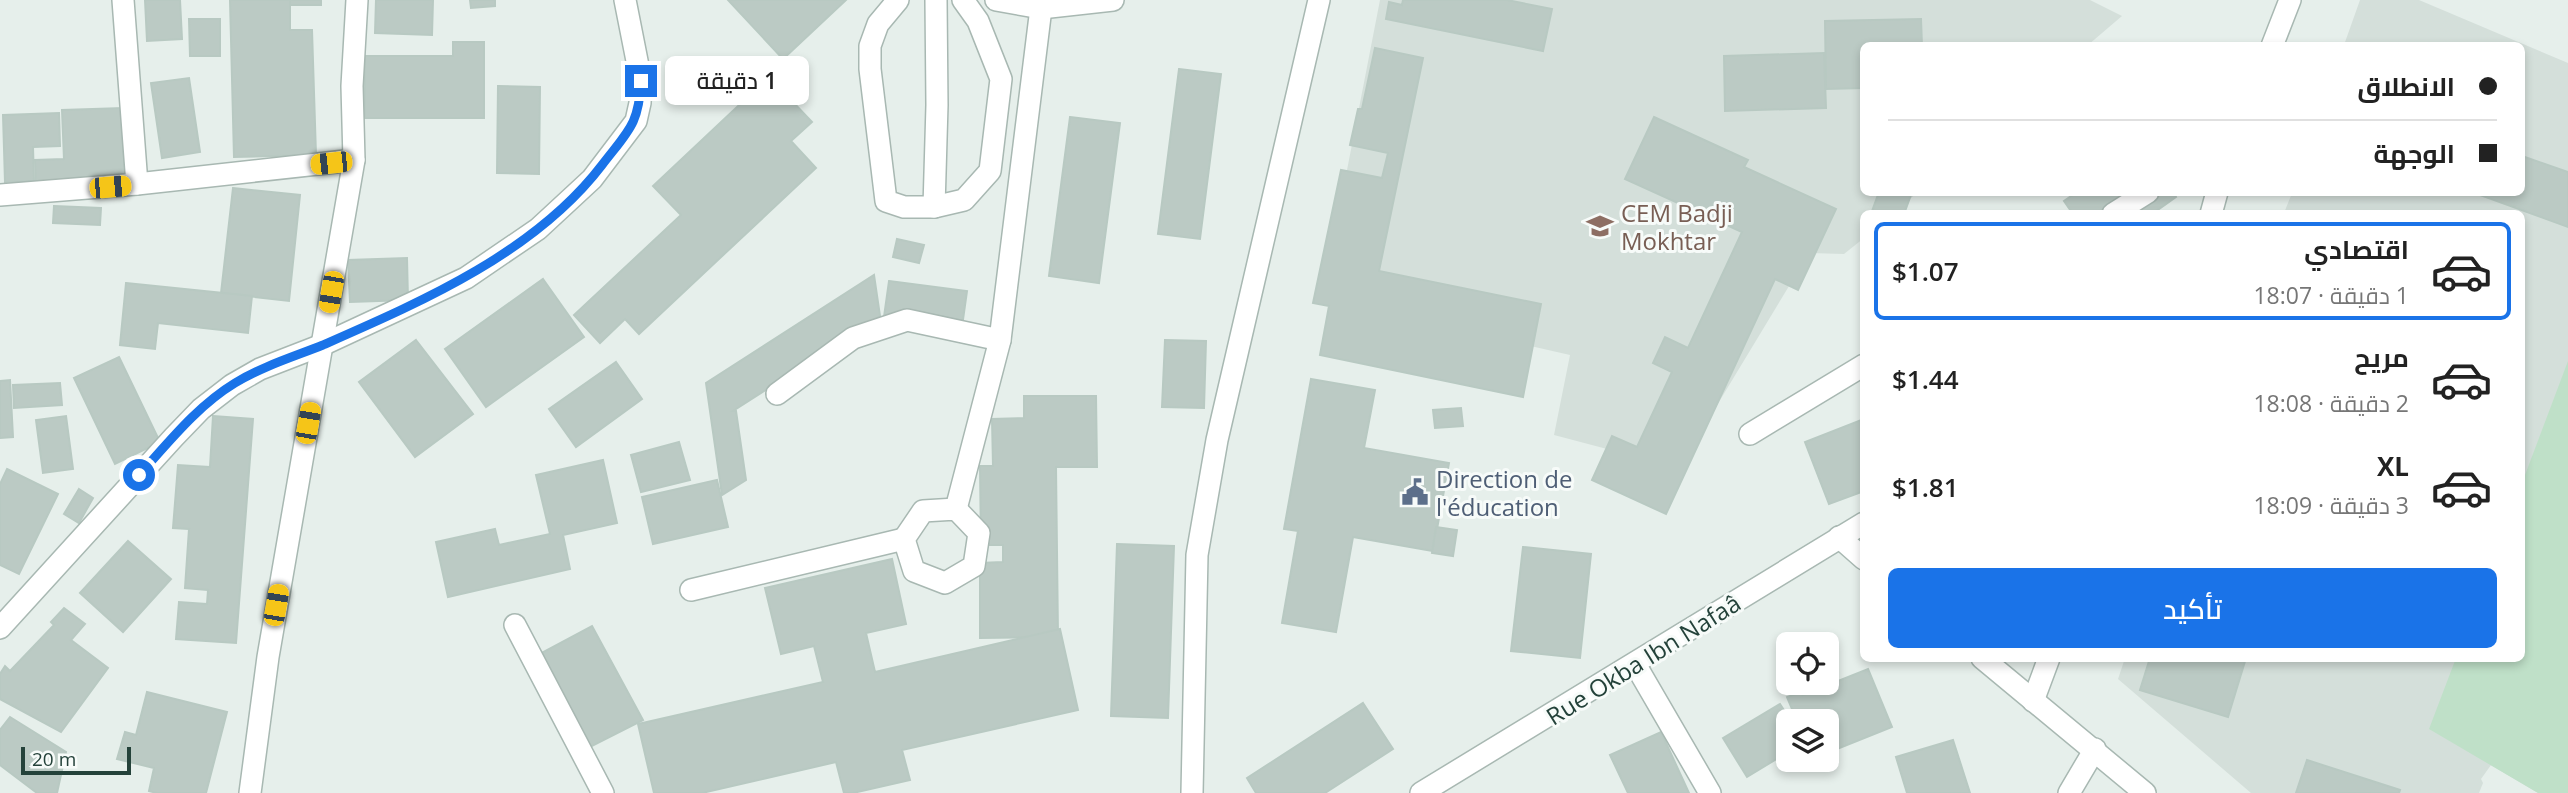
<!DOCTYPE html>
<html lang="ar">
<head>
<meta charset="utf-8">
<style>
	:root { --surface:#fff; --page:#f2f2f2; --text:#222; --muted:#767676; --line:#e0e0e0; --accent:#1a73e8 }
	body { margin:0; font-family:"Open Sans",Cairo,sans-serif; background:var(--page); color:var(--text); direction:rtl; height:100vh; display:flex; flex-direction:column; font-size:26px; white-space:nowrap }
	* { box-sizing:border-box; margin:0 }
	p { font-size:23px; color:var(--muted) }
	.icon { flex:none; width:38px; height:38px; fill:none; stroke:currentColor; stroke-width:2; stroke-linecap:round; stroke-linejoin:round }
	.map { position:relative; flex:1; overflow:hidden; direction:ltr }
	.panel { position:absolute; left:1860px; top:210px; width:665px; height:452px; display:flex; flex-direction:column; background:var(--surface); border-radius:10px; box-shadow:0 4px 10px #0003; direction:rtl }
	.panel>* { flex:none }
	.top-card { position:absolute; left:1860px; top:42px; width:665px; height:154px; border-radius:10px; box-shadow:0 4px 10px #0003; direction:rtl; display:grid; align-content:center; height:154px; padding:0 28px; background:var(--surface) }
	.buttons { position:absolute; left:1776px; top:632px; display:grid; gap:14px }
	.buttons a { display:grid; place-items:center; width:63px; height:63px; border-radius:10px; background:var(--surface); box-shadow:0 4px 10px #0003; font-size:35px }
	.scale { position:absolute; left:21px; bottom:18px; width:110px; box-sizing:border-box; padding-left:7px; border:4px solid #24423a; border-top:0; font-size:19px; line-height:24px; white-space:nowrap; color:#24423a; -webkit-text-stroke:5px #f7fbf9; paint-order:stroke }
	.end { position:absolute; width:32px; height:32px; margin:-16px; border:9px solid #1a73e8; background:#fff; box-shadow:0 0 0 4px #fff }
	.from { border-radius:50% }
	.bubble { position:absolute; height:49px; border-radius:10px; background:var(--surface); box-shadow:0 4px 10px #0003; font-size:23px; font-weight:600; line-height:49px; text-align:center; direction:rtl }
	.car { position:absolute; width:21px; height:42px; margin:-21px -10px; border-radius:9px; box-shadow:0 0 5px 2px #0007; background:linear-gradient(#f5c518 24%,#345 0 40%,#f5c518 0 76%,#345 0 86%,#f5c518 0) }
	.top-card b { display:flex; align-items:center; gap:24px; height:66px; font-size:26px }
	.top-card b+b { border-top:2px solid var(--line) }
	.top-card i { width:18px; height:18px; background:var(--text) }
	ul { padding:12px 0 0; list-style:none }
	li { display:flex; align-items:center; gap:21px; height:98px; margin:0 14px 10px; padding:0 14px; border:4px solid transparent; border-radius:10px }
	li div { flex:1 }
	li b { display:block; font-size:26px }
	li em { font-style:normal; font-weight:600 }
	li.on { border-color:var(--accent) }
	li>.icon { width:63px; height:63px; stroke-width:1.5 }
	.cta { display:flex; gap:14px; margin-top:auto; padding:14px 28px }
	.cta a { flex:1; height:80px; border-radius:10px; background:var(--accent); color:#fff; font-size:28px; font-weight:600; line-height:80px; text-align:center }
	.map>svg:first-child { display:block }
	.built { fill:#d4dfda }
	.green { fill:#bfe0c8 }
	.building { fill:#bbcac4; stroke:#b8c9c2; stroke-width:2 }
	.lines { fill:none; stroke-linecap:round; stroke-linejoin:round }
	.minor-casing { stroke:#a8b8b2; stroke-width:24 }
	.minor { stroke:#fff; stroke-width:21 }
	.route { stroke:#1a73e8; stroke-width:9 }
	.labels { text-anchor:middle; dominant-baseline:central; stroke-width:6; stroke-linejoin:round; paint-order:stroke }
	.education-label { font-size:24px; fill:#785e54; stroke:#f7fbf9; text-anchor:start }
	.service-label { font-size:24px; fill:#4e5e75; stroke:#f7fbf9; text-anchor:start }
	.street-label { font-size:24px; fill:#24423a; stroke:#f7fbf9 }
</style>
</head>
<body>
<div class="map">
<svg width="2568" height="793" viewBox="0 0 2568 793">
	<rect width="100%" height="100%" fill="#e6efeb"/>
	<g class="built">
		<path d="M1380 0H2090L2122 16 2088 45 1864 46V192L1917 193 1893 213 1864 214V238L1844 254 1809 253 1679 468 1554 435 1570 355 1322 299Z"/>
		<path d="M2360 0H2419L2568 63V793H2538L2491 765 2481 779 2483 783 2479 793H2251L2118 679 2125 658H2522V214L2284 213 2292 193 2522 192V46L2344 45Z"/>
	</g>
	<path class="green" d="M2568 361V793H2538L2429 729 2456 658H2522V483Z"/>
	<g class="building">
		<path d="M145 0H180L182 39 147 41Z"/>
		<path d="M230 0H290V30H312L316 155 234 157Z"/>
		<rect x="290" y="0" width="31" height="5"/>
		<path d="M376 0H433L432 35 375 33Z"/>
		<path d="M470 0H495V6L471 8Z"/>
		<path d="M728 0H846L783 59Z"/>
		<path d="M1403 0H1507L1552 9 1543 51 1386 19 1389 2 1402 5Z"/>
		<path d="M189 19H220V56H190Z"/>
		<path d="M1921 19 1922 46H1864V88L1826 89 1825 21Z"/>
		<path d="M453 42H484V118H365V56H453Z"/>
		<path d="M1375 48 1423 58 1379 271 1541 304 1523 397 1320 355 1329 306 1313 303 1341 170 1382 178 1388 153 1350 145 1358 109H1362Z"/>
		<path d="M1824 53 1826 108 1725 111 1724 56Z"/>
		<path d="M1179 69 1221 74 1200 239 1158 234Z"/>
		<path d="M769 77 812 122 791 141 816 168 639 334 625 319 600 343 574 315 681 215 653 186Z"/>
		<path d="M189 78 200 152 162 158 151 83Z"/>
		<path d="M498 86 540 87 539 174 497 173Z"/>
		<path d="M123 108 126 190 36 192 35 160 64 159 62 110Z"/>
		<path d="M59 113 60 146 33 147 34 181 5 182 3 115Z"/>
		<path d="M1070 117 1120 123 1099 283 1049 276Z"/>
		<path d="M1654 117 1748 160 1744 167 1836 209 1798 290 1775 279 1666 514 1592 480 1612 436 1637 447 1672 372 1653 363 1665 337 1688 348 1742 232 1625 179Z"/>
		<path d="M2522 156 2568 172V227L2472 192H2522Z"/>
		<path d="M233 188 300 195 289 301 221 293Z"/>
		<path d="M1879 192H1912L1904 214H1871Z"/>
		<path d="M2077 192H2173L2176 197 2152 214H2073L2064 201Z"/>
		<path d="M54 206 101 208 100 225 53 223Z"/>
		<path d="M897 239 924 245 919 263 893 257Z"/>
		<path d="M407 258 408 300 350 302 348 260Z"/>
		<path d="M874 275 880 316 733 411H736L746 480 722 495 706 383Z"/>
		<path d="M543 279 584 337 486 407 445 349Z"/>
		<path d="M889 281 967 291 961 334 883 324Z"/>
		<path d="M126 283 252 296 248 333 158 323 155 349 120 345Z"/>
		<path d="M416 340 473 414 415 457 359 382Z"/>
		<path d="M1165 340 1206 341 1204 408 1162 407Z"/>
		<path d="M119 357 160 442 115 464 74 378Z"/>
		<path d="M616 362 642 399 576 447 549 409Z"/>
		<path d="M1311 379 1375 390 1364 448 1449 463 1433 551 1353 537 1336 632 1282 623 1298 531 1284 529Z"/>
		<path d="M10 380 13 437 0 438V381Z"/>
		<path d="M60 383 62 405 14 408 13 385Z"/>
		<path d="M1024 396H1096L1097 467H1056L1058 637 980 638V563L1003 562V545H981L980 466H993L992 419 1024 418Z"/>
		<path d="M1461 408 1463 426 1435 428 1433 410Z"/>
		<path d="M66 416 73 469 43 473 36 420Z"/>
		<path d="M213 416 253 419 236 643 176 639 179 602 207 604 208 590 185 588 189 529 173 528 178 465 210 467Z"/>
		<path d="M1864 419V491L1829 504 1805 442Z"/>
		<path d="M679 442 690 480 641 492 631 455Z"/>
		<path d="M603 460 617 523 563 535 570 569 448 597 436 542 495 529 499 545 550 534 536 475Z"/>
		<path d="M7 469 58 494 19 574 0 565V484Z"/>
		<path d="M717 480 728 527 653 544 642 497Z"/>
		<path d="M79 489 93 498 79 523 64 514Z"/>
		<path d="M1436 527 1457 530 1453 556 1432 553Z"/>
		<path d="M128 541 171 579 123 632 80 593Z"/>
		<path d="M1117 544 1174 546 1168 718 1111 716Z"/>
		<path d="M1523 547 1591 554 1580 658 1511 651Z"/>
		<path d="M892 559 906 624 866 633 875 672 1060 629 1078 710 902 750 910 780 853 793H844L836 762 702 793H654L638 724 823 682 814 646 781 654 765 588Z"/>
		<path d="M64 608 85 624 71 640 108 668 61 732 0 699V674L5 666 10 671 54 625 51 622Z"/>
		<path d="M592 626 643 720 588 748 538 655Z"/>
		<path d="M2150 658H2246L2228 717 2140 690Z"/>
		<path d="M1868 669 1892 727 1827 753V721H1797L1787 697 1801 692 1803 695Z"/>
		<path d="M147 692 227 712 206 793H157L149 791 154 768 117 759 125 732 136 735Z"/>
		<path d="M1363 703 1393 749 1325 793H1256L1247 778Z"/>
		<path d="M1780 704 1791 721H1788V752L1747 777 1723 738Z"/>
		<path d="M10 717 66 752 57 793H37L0 765V730Z"/>
		<path d="M1661 732 1689 793H1628L1610 755Z"/>
		<path d="M1953 740 1970 793H1907L1896 757Z"/>
		<path d="M2307 760 2400 790 2399 793H2296Z"/>
	</g>
	<g class="lines">
		<defs>
			<g id="minor">
				<path d="M123 0 137 184"/>
				<path d="M898 0 878 24 870 46V69L886 201 904 207H934L964 200 990 171 1001 79 978 21 963 0"/>
				<path d="M996 0 1041 8 1113 0"/>
				<path d="M2272 46 2290 0"/>
				<path d="M0 195 137 184 354 160"/>
				<path d="M934 207 937 105 936 0"/>
				<path d="M2113 214 2148 192"/>
				<path d="M2211 214 2217 192"/>
				<path d="M777 394 853 338 907 320 1000 340"/>
				<path d="M1750 434 1864 365"/>
				<path d="M956 509 1000 340 1041 8"/>
				<path d="M956 509 979 533 974 566 945 583 914 571 904 539 923 511Z"/>
				<path d="M1839 537 1864 559"/>
				<path d="M691 590 904 539"/>
				<path d="M515 625 603 793"/>
				<path d="M0 628 174 437 201 409 232 385 260 369 322 345 466 278 538 229 592 179 636 121 640 103 641 81 625 0"/>
				<path d="M1982 658 2145 793"/>
				<path d="M1635 664 1710 793"/>
				<path d="M2033 701 2049 658"/>
				<path d="M250 793 268 657 354 160 352 86 357 0"/>
				<path d="M1192 793 1197 555 1217 440 1319 0"/>
				<path d="M1421 793 1864 523"/>
				<path d="M2069 793 2095 749"/>
			</g>
		</defs>
		<use href="#minor" class="minor-casing"/>
		<use href="#minor" class="minor"/>
	</g>
	<g class="lines">
		<path class="route" d="M139 475C168 443 197 406 235 383 263 366 293 357 323 345 421 302 535 253 602 165 628 131 639 125 641 81"/>
	</g>
	<defs>
		<symbol id="school-bare" viewBox="-9 -9 18 18"><path d="M0-5L7-2L0 1L-7-2ZM-4 1L0 2.5L4 1V4Q0 6-4 4Z" fill="#8d6e63" stroke="#f7fbf9" stroke-width="2.5" paint-order="stroke"/></symbol>
		<symbol id="civic-bare" viewBox="-9 -9 18 18"><path d="M-.6-6.5H3V-4.5H.6V-3L4-1V1h2V6H-6V1h2V-1L-.6-3ZM-1.2 2.5V6h2.4V2.5Z" fill="#5c6f8a" stroke="#f7fbf9" stroke-width="2.5" paint-order="stroke"/></symbol>
	</defs>
	<g fill-rule="evenodd">
		<use href="#school-bare" x="1581" y="207" width="38" height="38"/>
		<use href="#civic-bare" x="1396" y="473" width="38" height="38"/>
	</g>
	<g class="labels">
		<g class="education-label">
			<text x="1621" y="212">CEM Badji<tspan x="1621" dy="28">Mokhtar</tspan></text>
		</g>
		<g class="service-label">
			<text x="1436" y="478">Direction de<tspan x="1436" dy="28">l'éducation</tspan></text>
		</g>
		<g class="street-label">
			<text transform="translate(1643 659) rotate(-32)">Rue Okba Ibn Nafaâ</text>
		</g>
	</g>
</svg>
<div class="buttons">
<a><svg class="icon" aria-label="locate" viewBox="0 0 24 24"><circle cx="12" cy="12" r="6"/><path d="M12 2v4M12 18v4M2 12h4M18 12h4"/></svg></a>
<a><svg class="icon" aria-label="layers" viewBox="0 0 24 24"><path d="M12 4l9 5-9 5-9-5zM3 14l9 5 9-5"/></svg></a>
</div>
<div class="scale">20 m</div>
<i class="end from" style="left:139px;top:475px"></i>
<i class="end" style="left:641px;top:81px"></i>
<div class="bubble" style="left:665px;top:56px;width:144px">1 دقيقة</div>
<i class="car" style="left:331px;top:163px;rotate:264deg"></i>
<i class="car" style="left:110px;top:187px;rotate:85deg"></i>
<i class="car" style="left:331px;top:292px;rotate:190deg"></i>
<i class="car" style="left:308px;top:423px;rotate:10deg"></i>
<i class="car" style="left:276px;top:605px;rotate:10deg"></i>
<div class="top-card">
<b><i class="from"></i>الانطلاق</b>
<b><i></i>الوجهة</b>
</div>
<section class="panel">
<ul>
<li class="on"><svg class="icon" aria-label="car" viewBox="0 0 24 24"><path d="M5 17H2v-5l4-1 3-4h7l3 4 3 1v5h-3M9 17h6M6 11h13"/><circle cx="7" cy="17" r="2"/><circle cx="17" cy="17" r="2"/></svg><div><b>اقتصادي</b><p>1 دقيقة · 18:07</p></div><em>$1.07</em></li>
<li><svg class="icon" aria-label="car" viewBox="0 0 24 24"><path d="M5 17H2v-5l4-1 3-4h7l3 4 3 1v5h-3M9 17h6M6 11h13"/><circle cx="7" cy="17" r="2"/><circle cx="17" cy="17" r="2"/></svg><div><b>مريح</b><p>2 دقيقة · 18:08</p></div><em>$1.44</em></li>
<li><svg class="icon" aria-label="car" viewBox="0 0 24 24"><path d="M5 17H2v-5l4-1 3-4h7l3 4 3 1v5h-3M9 17h6M6 11h13"/><circle cx="7" cy="17" r="2"/><circle cx="17" cy="17" r="2"/></svg><div><b>XL</b><p>3 دقيقة · 18:09</p></div><em>$1.81</em></li>
</ul>
<div class="cta"><a>تأكيد</a></div>
</section>
</div>
</body>
</html>
